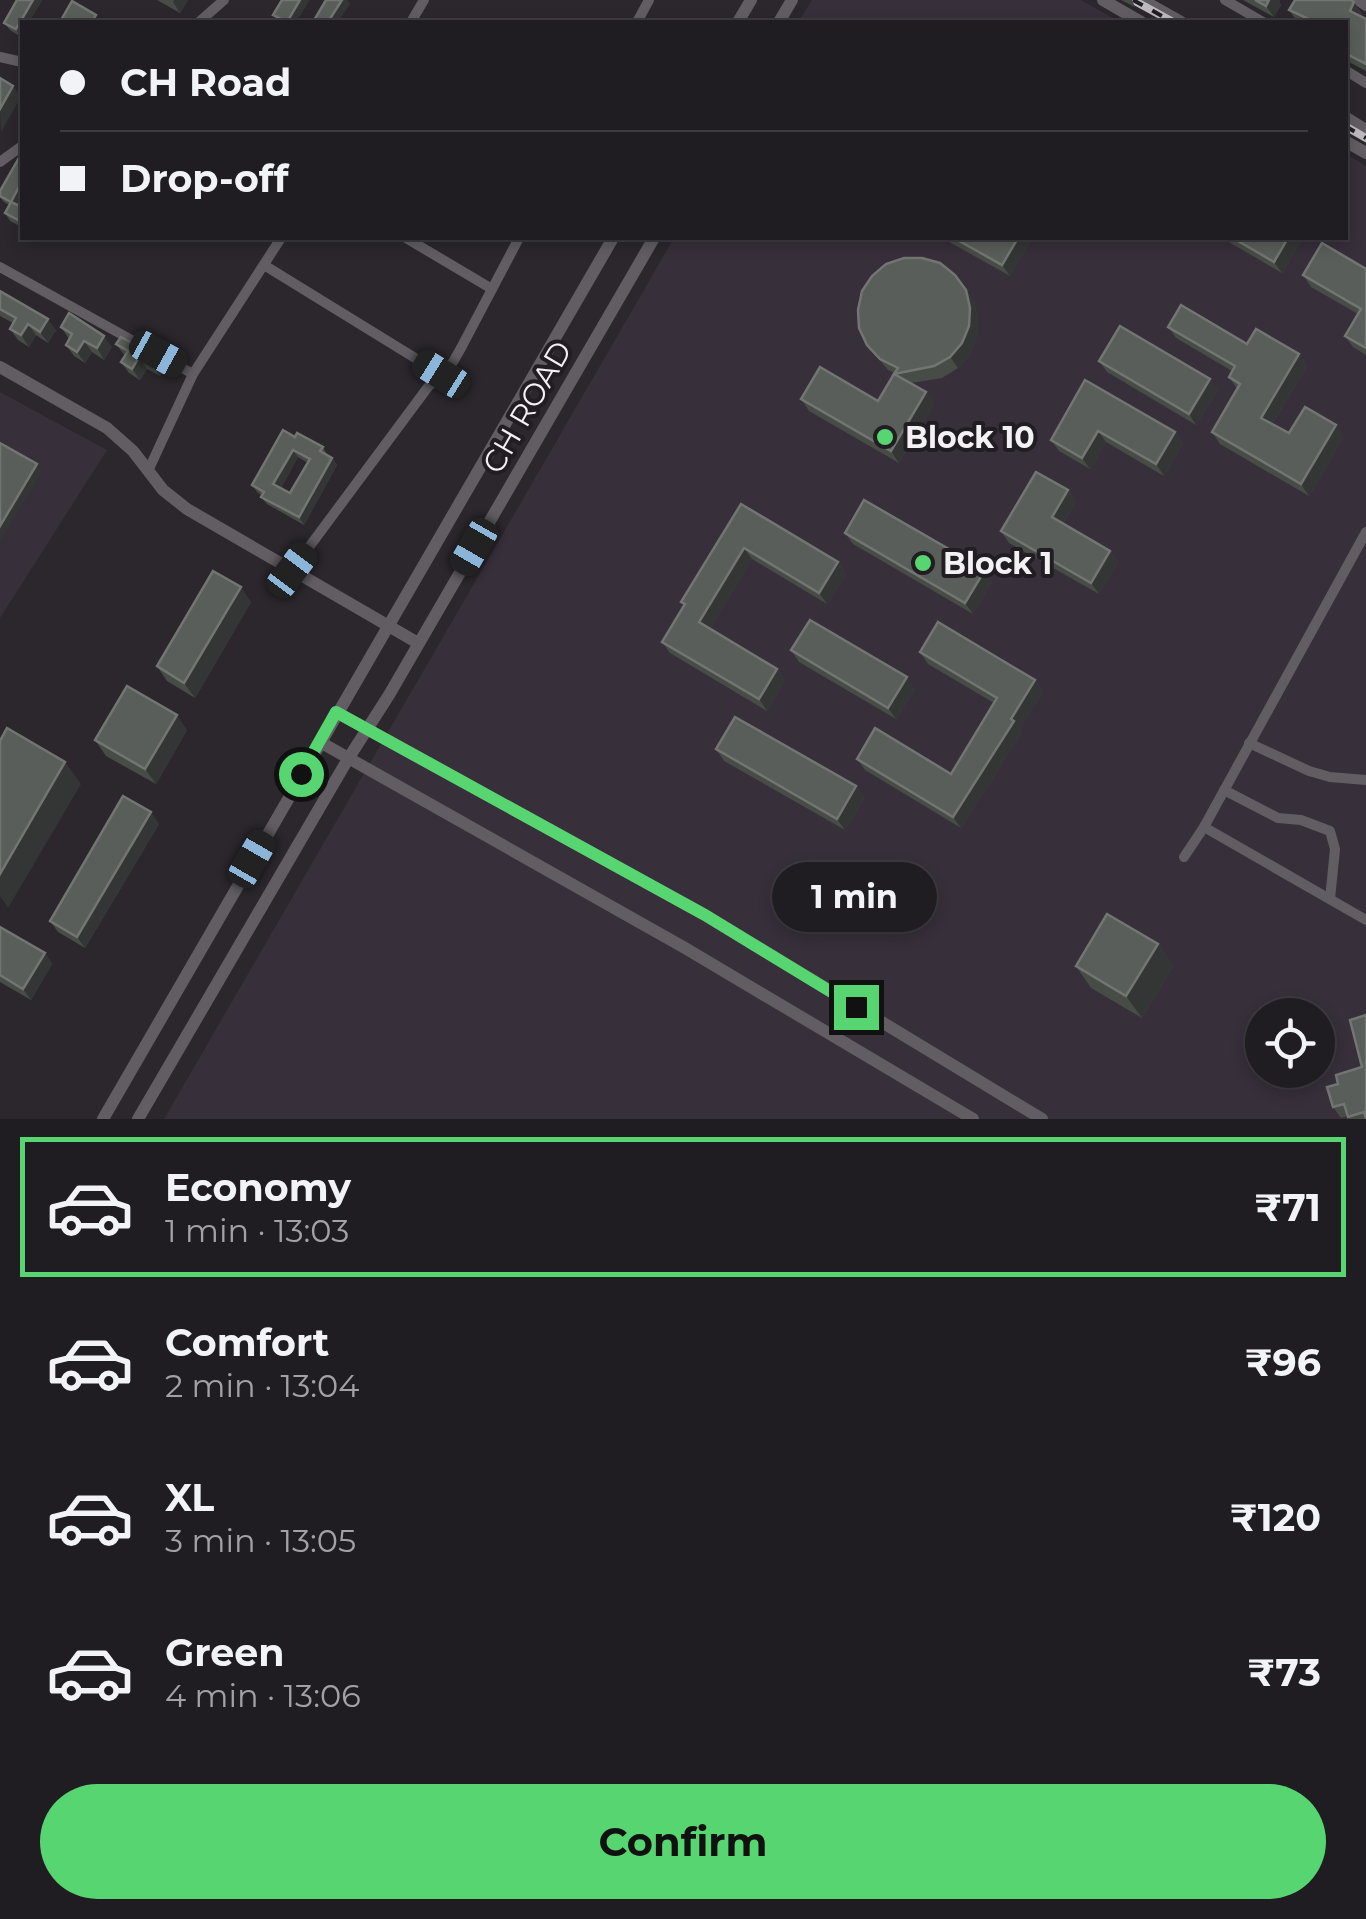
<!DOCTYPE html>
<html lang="en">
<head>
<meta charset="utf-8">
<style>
	:root { --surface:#201d22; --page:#2d2a2f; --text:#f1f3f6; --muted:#a2a2a5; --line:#3d3b40; --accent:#57d570 }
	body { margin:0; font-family:Montserrat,sans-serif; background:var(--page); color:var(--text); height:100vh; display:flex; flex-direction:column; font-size:38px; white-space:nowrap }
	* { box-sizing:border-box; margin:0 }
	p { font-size:32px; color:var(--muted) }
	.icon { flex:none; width:55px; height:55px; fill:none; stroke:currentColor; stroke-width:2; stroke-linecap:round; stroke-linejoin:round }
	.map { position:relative; height:1119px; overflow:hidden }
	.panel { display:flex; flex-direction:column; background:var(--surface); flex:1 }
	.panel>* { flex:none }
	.banner { position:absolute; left:20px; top:20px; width:1328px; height:220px; border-radius:0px; box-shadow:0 5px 15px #0003,0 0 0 2px var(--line); display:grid; align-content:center; height:220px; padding:0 40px; background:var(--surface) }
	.fabs { position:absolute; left:1245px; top:998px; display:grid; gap:20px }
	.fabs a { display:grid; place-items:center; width:90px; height:90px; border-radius:50%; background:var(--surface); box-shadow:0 5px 15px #0003,0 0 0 2px var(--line); font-size:50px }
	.end { position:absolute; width:45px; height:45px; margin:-22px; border:12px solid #57d570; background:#111; box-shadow:0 0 0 5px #111 }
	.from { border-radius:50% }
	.bubble { position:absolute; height:70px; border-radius:35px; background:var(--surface); box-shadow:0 5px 15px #0003,0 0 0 2px var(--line); font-size:32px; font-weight:700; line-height:70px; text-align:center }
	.car { position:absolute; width:30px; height:60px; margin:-30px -15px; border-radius:12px; box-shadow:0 0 8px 2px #0007; background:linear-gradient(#222 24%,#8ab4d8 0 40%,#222 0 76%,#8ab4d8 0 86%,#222 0) }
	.banner b { display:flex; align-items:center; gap:35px; height:95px; font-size:38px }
	.banner b+b { border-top:2px solid var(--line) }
	.banner i { width:25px; height:25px; background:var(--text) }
	ul { padding:18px 0 0; list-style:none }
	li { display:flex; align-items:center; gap:30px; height:140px; margin:0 20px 15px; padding:0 20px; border:5px solid transparent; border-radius:0px }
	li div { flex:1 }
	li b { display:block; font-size:38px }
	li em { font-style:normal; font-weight:700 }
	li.on { border-color:var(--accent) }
	li>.icon { width:90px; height:90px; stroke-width:1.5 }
	.cta { display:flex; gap:20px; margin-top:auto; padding:20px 40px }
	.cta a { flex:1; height:115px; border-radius:60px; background:var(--accent); color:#111; font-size:40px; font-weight:700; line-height:115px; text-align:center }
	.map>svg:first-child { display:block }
	.built { fill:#372f3a; fill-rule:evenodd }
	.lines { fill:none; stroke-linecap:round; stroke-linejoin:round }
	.minor { stroke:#615d63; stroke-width:10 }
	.tertiary { stroke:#615d63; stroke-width:12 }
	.rail-casing { stroke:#bdbabe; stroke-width:8 }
	.rail { stroke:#211d23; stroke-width:4; stroke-dasharray:11; stroke-linecap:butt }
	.wall { fill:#474c47; fill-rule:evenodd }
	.shaded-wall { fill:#343635 }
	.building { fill:#5a5e5a; stroke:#727572; stroke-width:2.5; fill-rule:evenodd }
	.route { stroke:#57d570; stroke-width:12 }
	.poi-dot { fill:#57d570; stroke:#211d23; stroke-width:4 }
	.labels { text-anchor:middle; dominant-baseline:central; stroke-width:8; stroke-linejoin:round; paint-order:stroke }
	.street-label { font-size:30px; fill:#f4f1f5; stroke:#211d23 }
	.poi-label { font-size:30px; font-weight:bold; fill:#f4f1f5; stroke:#211d23; text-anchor:start }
</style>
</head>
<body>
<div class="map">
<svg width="1366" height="1119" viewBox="0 0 1366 1119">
	<rect width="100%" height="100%" fill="#2b272d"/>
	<g class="built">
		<path d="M812 0H1081L1120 22H798Z"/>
		<path d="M1345 153 1366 166V1119H164L674 238H1345ZM1262 1015H1318V1070H1262Z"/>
		<path d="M0 392 107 450 0 618Z"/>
	</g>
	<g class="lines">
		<g class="minor">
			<path d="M1225 0 1263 22"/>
			<path d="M1357 0 1366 6"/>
			<path d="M199 22 224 0"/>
			<path d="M411 22 424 0"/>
			<path d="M637 22 649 0"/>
			<path d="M0 57 22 62"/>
			<path d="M1345 70 1366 83"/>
			<path d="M0 162 22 146"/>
			<path d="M406 238 492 289"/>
			<path d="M264 265 441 374"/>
			<path d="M0 267 193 374"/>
			<path d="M148 471 193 374 281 238"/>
			<path d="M292 570 428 387 453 362 461 348 519 238"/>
			<path d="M1249 743 1309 771 1330 777 1366 780"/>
			<path d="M1224 790 1278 818 1301 820 1330 831 1335 849 1330 899"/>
			<path d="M1204 827 1366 920"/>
			<path d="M1184 857 1204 827 1366 532"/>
		</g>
		<g class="tertiary">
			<path d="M1103 0 1141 22"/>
			<path d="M1142 0 1181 22"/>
			<path d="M738 22 751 0"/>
			<path d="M779 22 792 0"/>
			<path d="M1345 117 1366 130"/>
			<path d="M1345 141 1366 153"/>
			<path d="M0 367 107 428 133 451 163 490 187 509 418 643"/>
			<path d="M336 712 705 915 1042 1119"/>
			<path d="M320 742 685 948 973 1119"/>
			<path d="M103 1119 613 238"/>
			<path d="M138 1119 348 759 389 695 654 238"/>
		</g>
		<defs>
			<g id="rail">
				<path d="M1133 0 1173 22"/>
				<path d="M1345 126 1366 138"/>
			</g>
		</defs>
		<use href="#rail" class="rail-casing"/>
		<use href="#rail" class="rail"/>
	</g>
	<g class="wall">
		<path d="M17 0H42L29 22H22L21 37 10 30 4 23Z"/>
		<path d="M157 0H188L180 13Z"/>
		<path d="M1121 0H1132L1135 7Z"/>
		<path d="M1243 0H1280L1279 2 1281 5 1274 17Z"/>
		<path d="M1354 2 1362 14 1360 16 1366 19V71L1349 62 1345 57V22H1300L1297 21 1289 10Z"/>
		<path d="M22 158V199L19 205 22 207V227L10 221 5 213 9 205 4 202 0 197V191Z"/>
		<path d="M942 238H1032L1010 276Z"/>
		<path d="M1222 238H1303L1282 273Z"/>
		<path d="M1366 269V355L1353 347 1345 336 1358 314 1311 287 1303 275Z"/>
		<path d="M955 275 974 301 978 319 977 338 970 354 958 368 942 378 911 383 934 403 899 463 809 411 801 399 878 401 895 373 888 370 867 345Z"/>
		<path d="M0 291 56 330 48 343 36 335 29 347 18 340 10 329 13 323 0 316Z"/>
		<path d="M61 327 112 347 104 360 92 352 85 363 74 356 66 345 69 339Z"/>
		<path d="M1168 327 1299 354 1307 366 1272 424 1289 433 1344 436 1309 496 1220 444 1212 432 1237 389 1229 377 1232 371 1176 338Z"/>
		<path d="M116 344 165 368 160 376 147 369 140 380 129 373 121 362 125 356Z"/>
		<path d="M1099 361 1218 390 1196 425 1107 372Z"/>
		<path d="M1085 380 1175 432 1183 443 1164 476 1106 442 1090 469 1059 451 1051 440Z"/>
		<path d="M295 437 323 447 327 455 332 458 337 465 304 525 267 504 261 497 262 495 258 493 252 485ZM298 457 308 463 290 493 281 488Z"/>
		<path d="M1068 490 1075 502 1063 524 1110 551 1118 562 1099 594 1009 543 1001 531Z"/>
		<path d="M741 504 838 562 846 574 827 604 752 559 710 629 777 669 785 680 767 711 670 653 662 642 684 605 681 602Z"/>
		<path d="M845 533 985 570 992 581 973 614 853 544Z"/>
		<path d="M251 602 195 698 167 681 157 666Z"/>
		<path d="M791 650 915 689 896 719 799 662Z"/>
		<path d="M920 652 1035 680 1043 691 1020 729 1022 732 961 828 865 770 857 759 951 774 994 703 928 664Z"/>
		<path d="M187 730 156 784 106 756 95 740Z"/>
		<path d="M716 749 856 786 864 798 845 830 724 761Z"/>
		<path d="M159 824 85 948 58 932 50 921Z"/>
		<path d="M0 927 45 953 52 964 31 1000 0 982Z"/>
		<path d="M1158 944 1173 966 1142 1018 1091 988 1076 966Z"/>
		<path d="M1366 1015V1119H1349L1348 1116 1341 1118 1333 1107 1338 1084 1362 1067Z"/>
	</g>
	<g class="shaded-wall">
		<path d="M33 0H42L29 22H22L21 37 16 29Z"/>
		<path d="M174 0H188L180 13 173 2Z"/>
		<path d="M300 0H310L296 22H287Z"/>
		<path d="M342 0H347L350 4 338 22H328Z"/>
		<path d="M1269 0H1280L1279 2 1281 5 1274 17 1266 6Z"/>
		<path d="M1354 2 1362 14 1357 22 1350 11Z"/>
		<path d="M13 86 21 97 1 132 0 109Z"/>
		<path d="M22 181V199L17 210 11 202Z"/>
		<path d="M1018 238H1032L1010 276 1002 265Z"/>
		<path d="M1288 238H1303L1282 273 1274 262Z"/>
		<path d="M966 290 974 301 978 319 977 338 970 354 958 368 950 357Z"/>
		<path d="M48 319 56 330 48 343 40 332Z"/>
		<path d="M28 324 36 335 29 347 21 335Z"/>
		<path d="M104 336 112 347 104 360 97 348Z"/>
		<path d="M84 341 92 352 85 363 77 352Z"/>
		<path d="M1299 354 1307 366 1269 429 1261 418Z"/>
		<path d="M139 357 147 369 140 380 132 369Z"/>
		<path d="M157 357 165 368 160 376 152 365Z"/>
		<path d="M1210 379 1218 390 1196 425 1189 414Z"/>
		<path d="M926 392 934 403 899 463 891 451Z"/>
		<path d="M1336 425 1344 436 1309 496 1301 484Z"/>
		<path d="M1098 431 1106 442 1090 469 1082 458Z"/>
		<path d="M1175 432 1183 443 1164 476 1156 464Z"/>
		<path d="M293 450 298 457 279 491 273 484Z"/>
		<path d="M332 458 337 465 304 525 299 517Z"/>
		<path d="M37 464 42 472 0 542V526Z"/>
		<path d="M1068 490 1075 502 1060 529 1052 517Z"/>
		<path d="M744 548 752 559 707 634 699 622Z"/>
		<path d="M1110 551 1118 562 1099 594 1091 583Z"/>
		<path d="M838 562 846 574 827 604 819 593Z"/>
		<path d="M985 570 992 581 973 614 965 603Z"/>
		<path d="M241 587 251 602 195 698 184 683Z"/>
		<path d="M777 669 785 680 767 711 759 699Z"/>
		<path d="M907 677 915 689 896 719 888 708Z"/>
		<path d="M1035 680 1043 691 1020 729 1022 732 961 828 953 817Z"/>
		<path d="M177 715 187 730 156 784 145 769Z"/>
		<path d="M65 762 81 784 8 908 0 896V874Z"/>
		<path d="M856 786 864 798 845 830 837 819Z"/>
		<path d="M151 812 159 824 85 948 77 937Z"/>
		<path d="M1158 944 1173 966 1142 1018 1126 996Z"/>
		<path d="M45 953 52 964 31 1000 23 989Z"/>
	</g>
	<g class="building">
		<path d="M17 0H33L16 29 4 23Z"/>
		<path d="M282 0H300L287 22 273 15Z"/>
		<path d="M326 0H342L328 22H313Z"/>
		<path d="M1255 0H1269L1266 6Z"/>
		<path d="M1295 0H1351L1354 2 1350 11 1366 19V64L1345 53V44L1348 39 1345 38V22H1315L1289 10Z"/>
		<path d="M72 1 96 15 92 22H60Z"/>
		<path d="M0 78 13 86 0 109Z"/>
		<path d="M20 156 22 158V181L11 202 0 196V191Z"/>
		<path d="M11 202 22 207V222L5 213Z"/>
		<path d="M954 238H1018L1002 265Z"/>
		<path d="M1233 238H1288L1274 262Z"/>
		<path d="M1322 243 1366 269V348L1345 336 1361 309 1303 275Z"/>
		<path d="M904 258H922L940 263 955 275 966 290 970 308 969 326 962 343 950 357 934 366 894 374 898 368 880 359 867 345 859 328 858 310 862 291 872 276 886 264Z"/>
		<path d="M0 291 48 319 40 332 28 324 21 335 10 329 16 318 0 309Z"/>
		<path d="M1181 305 1247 344 1256 329 1299 354 1261 418 1289 433 1305 407 1336 425 1301 484 1212 432 1240 384 1229 377 1235 366 1168 327Z"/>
		<path d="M69 313 104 336 97 348 84 341 77 352 66 345 72 334 61 327Z"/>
		<path d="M1120 326 1210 379 1189 414 1099 361Z"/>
		<path d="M121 337 157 357 152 365 139 357 132 369 121 362 128 351 116 344Z"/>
		<path d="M820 367 878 401 894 374 926 392 891 451 801 399Z"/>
		<path d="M1085 380 1175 432 1156 464 1098 431 1082 458 1051 440Z"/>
		<path d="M283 430 295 437 297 433 323 447 320 451 332 458 299 517 261 497 264 492 252 485ZM293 450 310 459 290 493 273 484Z"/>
		<path d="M0 443 37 464 0 526Z"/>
		<path d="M1036 472 1068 490 1052 517 1110 551 1091 583 1001 531Z"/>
		<path d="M864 500 985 570 965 603 845 533Z"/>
		<path d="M741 504 838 562 819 593 744 548 699 622 777 669 759 699 662 642 685 604 681 602Z"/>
		<path d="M213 571 241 587 184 683 157 666Z"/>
		<path d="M810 620 907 677 888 708 791 650Z"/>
		<path d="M938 622 1035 680 1011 719 1014 721 953 817 857 759 875 728 951 774 997 698 920 652Z"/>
		<path d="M127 686 177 715 145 769 95 740Z"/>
		<path d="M735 717 856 786 837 819 716 749Z"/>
		<path d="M7 728 65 762 0 874V741Z"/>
		<path d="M123 796 151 812 77 937 50 921Z"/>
		<path d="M1107 914 1158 944 1126 996 1076 966Z"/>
		<path d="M0 927 45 953 23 989 0 975Z"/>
		<path d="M1366 1015V1119L1364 1112 1348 1117 1344 1104 1333 1107 1327 1087 1338 1084 1336 1075 1362 1067 1350 1020Z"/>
	</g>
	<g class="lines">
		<path class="route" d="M301 774 336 712 705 915 856 1007"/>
	</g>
	<g class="poi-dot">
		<circle cx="885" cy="437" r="10"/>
		<circle cx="923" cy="563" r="10"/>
	</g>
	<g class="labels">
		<g class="street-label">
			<text transform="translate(527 407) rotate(-60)">CH ROAD</text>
		</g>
		<g class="poi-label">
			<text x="905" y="437">Block 10</text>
			<text x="943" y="563">Block 1</text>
		</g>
	</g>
</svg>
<div class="fabs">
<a><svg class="icon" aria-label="locate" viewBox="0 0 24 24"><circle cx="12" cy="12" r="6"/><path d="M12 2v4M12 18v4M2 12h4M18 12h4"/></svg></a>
</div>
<i class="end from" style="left:301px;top:774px"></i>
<i class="end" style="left:856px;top:1007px"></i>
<div class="bubble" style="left:772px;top:862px;width:165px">1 min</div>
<i class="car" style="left:158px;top:354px;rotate:119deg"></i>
<i class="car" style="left:441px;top:374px;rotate:302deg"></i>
<i class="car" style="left:474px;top:547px;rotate:210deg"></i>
<i class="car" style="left:292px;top:570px;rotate:37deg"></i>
<i class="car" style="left:252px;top:859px;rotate:30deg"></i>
<div class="banner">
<b><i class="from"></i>CH Road</b>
<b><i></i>Drop-off</b>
</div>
</div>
<section class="panel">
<ul>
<li class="on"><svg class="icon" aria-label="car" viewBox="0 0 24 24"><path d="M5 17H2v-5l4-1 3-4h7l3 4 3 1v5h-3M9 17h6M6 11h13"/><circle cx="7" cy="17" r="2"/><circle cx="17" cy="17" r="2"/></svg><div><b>Economy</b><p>1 min · 13:03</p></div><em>₹71</em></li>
<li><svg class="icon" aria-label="car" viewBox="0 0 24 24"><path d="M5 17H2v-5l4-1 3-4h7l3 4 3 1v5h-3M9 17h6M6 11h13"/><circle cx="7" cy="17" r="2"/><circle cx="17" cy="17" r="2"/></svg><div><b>Comfort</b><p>2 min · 13:04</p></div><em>₹96</em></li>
<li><svg class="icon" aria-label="car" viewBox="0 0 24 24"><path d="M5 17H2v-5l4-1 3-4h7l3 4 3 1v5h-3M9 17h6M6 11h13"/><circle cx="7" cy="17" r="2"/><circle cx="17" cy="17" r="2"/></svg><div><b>XL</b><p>3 min · 13:05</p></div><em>₹120</em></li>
<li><svg class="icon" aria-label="car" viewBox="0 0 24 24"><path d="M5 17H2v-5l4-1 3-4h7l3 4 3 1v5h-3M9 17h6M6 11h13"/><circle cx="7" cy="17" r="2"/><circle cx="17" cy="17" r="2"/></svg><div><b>Green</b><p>4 min · 13:06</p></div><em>₹73</em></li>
</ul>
<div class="cta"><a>Confirm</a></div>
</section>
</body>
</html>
